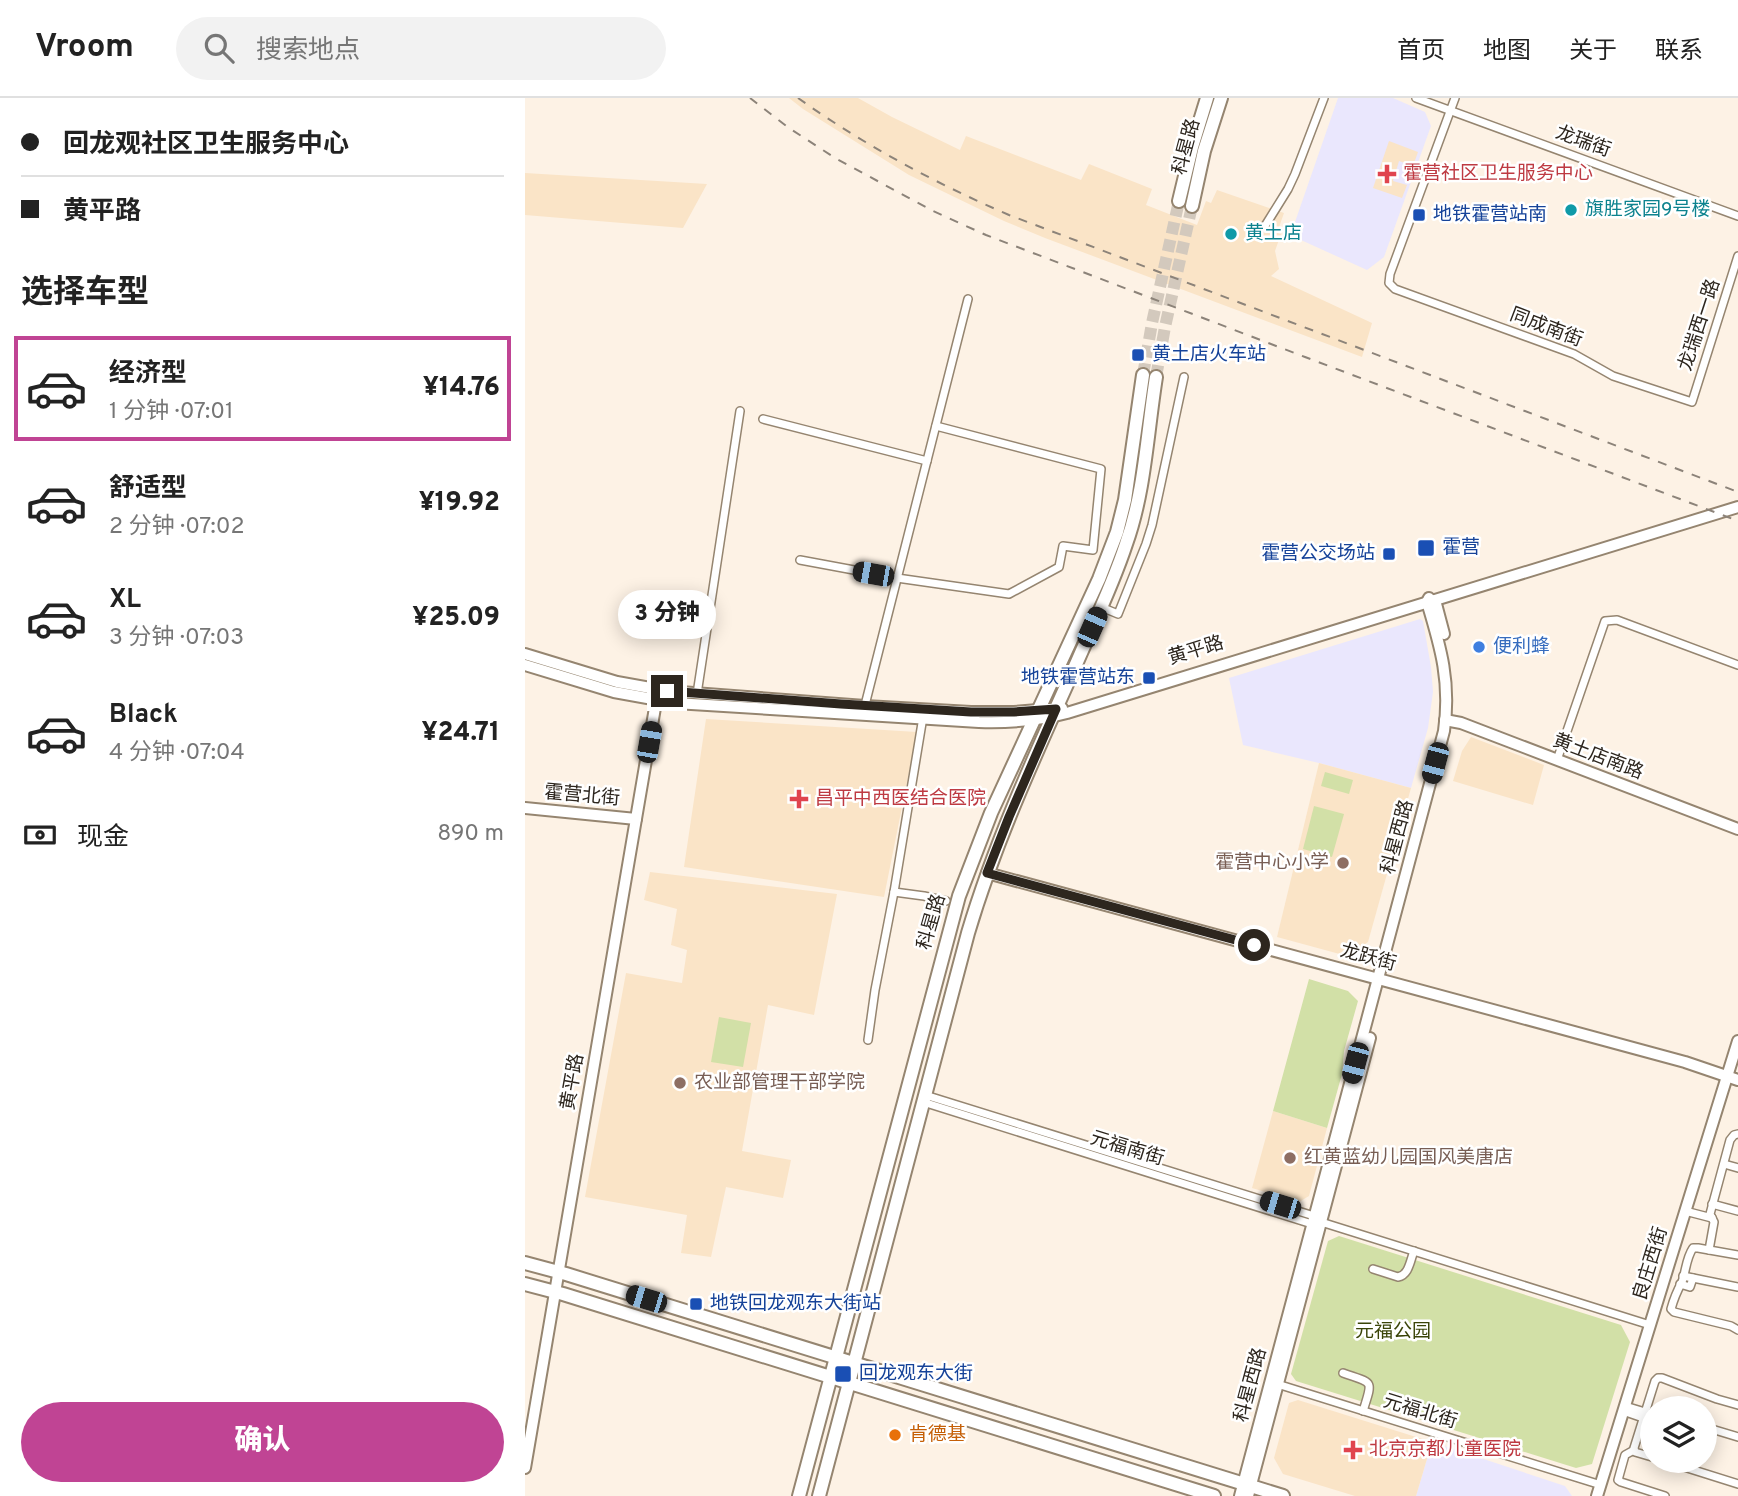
<!DOCTYPE html>
<html lang="zh">
<head>
<meta charset="utf-8">
<style>
	:root { --surface:#fff; --page:#f2f2f2; --text:#222; --muted:#767676; --line:#e0e0e0; --accent:#c04494 }
	body { margin:0; font-family:Overpass,"Noto Sans SC",sans-serif; background:var(--page); color:var(--text); height:100vh; display:flex; flex-direction:column; font-size:26px; white-space:nowrap }
	* { box-sizing:border-box; margin:0 }
	p { font-size:23px; color:var(--muted) }
	.icon { flex:none; width:38px; height:38px; fill:none; stroke:currentColor; stroke-width:2; stroke-linecap:round; stroke-linejoin:round }
	.map { position:relative; flex:1; overflow:hidden }
	.panel { display:flex; flex-direction:column; background:var(--surface); width:525px }
	.panel>* { flex:none }
	.top-card { display:grid; align-content:center; height:154px; padding:0 21px; background:var(--surface) }
	.fabs { position:absolute; left:1115px; top:1298px; display:grid; gap:14px }
	.fabs a { display:grid; place-items:center; width:77px; height:77px; border-radius:50%; background:var(--surface); box-shadow:0 4px 18px #0003; font-size:35px }
	.end { position:absolute; width:32px; height:32px; margin:-16px; border:9px solid #2d261e; background:#fff; box-shadow:0 0 0 4px #fff }
	.from { border-radius:50% }
	.bubble { position:absolute; height:49px; border-radius:24px; background:var(--surface); box-shadow:0 4px 18px #0003; font-size:23px; font-weight:800; line-height:49px; text-align:center }
	.car { position:absolute; width:21px; height:42px; margin:-21px -10px; border-radius:9px; box-shadow:0 0 5px 2px #0007; background:linear-gradient(#222 24%,#8ab4d8 0 40%,#222 0 76%,#8ab4d8 0 86%,#222 0) }
	.top-card b { display:flex; align-items:center; gap:24px; height:66px; font-size:26px }
	.top-card b+b { border-top:2px solid var(--line) }
	.top-card i { width:18px; height:18px; background:var(--text) }
	ul { padding:0; list-style:none }
	li { display:flex; align-items:center; gap:21px; height:105px; margin:0 14px 10px; padding:0 7px; border:4px solid transparent; border-radius:0px }
	li div { flex:1 }
	li b { display:block; font-size:26px }
	li em { font-style:normal; font-weight:800 }
	li.current { border-color:var(--accent) }
	li>.icon { width:63px; height:63px; stroke-width:1.5 }
	h2 { padding:0 21px; font-size:32px; line-height:84px }
	.pay { display:flex; align-items:center; gap:18px; height:77px; padding:0 21px; font-size:26px }
	.pay p { margin-inline-start:auto }
	.cta { display:flex; gap:14px; margin-top:auto; padding:14px 21px }
	.cta a { flex:1; height:80px; border-radius:42px; background:var(--accent); color:#fff; font-size:28px; font-weight:800; line-height:80px; text-align:center }
	header { display:flex; align-items:center; gap:42px; box-sizing:border-box; height:98px; padding:0 35px; background:var(--surface); border-bottom:2px solid var(--line) }
	header strong { font-size:33px }
	nav { display:flex; gap:38px; margin-inline-start:auto; font-size:24px }
	.search { width:490px; height:63px; background:var(--page); display:flex; align-items:center; gap:18px; box-sizing:border-box; padding:0 24px; border-radius:38px; color:var(--muted); font-size:26px }
	main { display:flex; flex:1; min-height:0 }
	.map>svg:first-child { display:block }
	.commercial { fill:#eae7fd }
	.built { fill:#fae4c7 }
	.green { fill:#d2e0a7 }
	.lines { fill:none; stroke-linecap:round; stroke-linejoin:round }
	.primary-tunnel { stroke:#d3c9bd; stroke-width:12; stroke-dasharray:12 6; stroke-linecap:butt }
	.street-casing { stroke:#958570; stroke-width:10 }
	.secondary-casing { stroke:#958570; stroke-width:14 }
	.primary-casing { stroke:#958570; stroke-width:16 }
	.street { stroke:#fff; stroke-width:7 }
	.secondary { stroke:#fff; stroke-width:10 }
	.primary { stroke:#fff; stroke-width:12 }
	.rail { stroke:#8c8379; stroke-width:2; stroke-dasharray:9 9; stroke-linecap:butt }
	.route { stroke:#2d261e; stroke-width:9 }
	.health-dot { fill:#e0444e; stroke:#fff; stroke-width:2.5 }
	.culture-dot { fill:#0f9aa8; stroke:#fff; stroke-width:2.5 }
	.transit-dot { fill:#1a4fb4; stroke:#fff; stroke-width:2.5 }
	.shop-dot { fill:#3f7fe0; stroke:#fff; stroke-width:2.5 }
	.education-dot { fill:#8d6e63; stroke:#fff; stroke-width:2.5 }
	.food-dot { fill:#e8710a; stroke:#fff; stroke-width:2.5 }
	.labels { text-anchor:middle; dominant-baseline:central; stroke-width:5; stroke-linejoin:round; paint-order:stroke }
	.street-label { font-size:19px; fill:#2d261e; stroke:#fff }
	.health-label { font-size:19px; fill:#be3a42; stroke:#fff; text-anchor:start }
	.culture-label { font-size:19px; fill:#0d838f; stroke:#fff; text-anchor:start }
	.transit-label { font-size:19px; fill:#164399; stroke:#fff; text-anchor:start }
	.shop-label { font-size:19px; fill:#366cbe; stroke:#fff; text-anchor:start }
	.education-label { font-size:19px; fill:#785e54; stroke:#fff; text-anchor:start }
	.park-label { font-size:19px; fill:#3a4408; stroke:#fff }
	.food-label { font-size:19px; fill:#c56008; stroke:#fff; text-anchor:start }
</style>
</head>
<body>
<header>
<strong>Vroom</strong>
<div class="search"><svg class="icon" aria-label="search" viewBox="0 0 24 24"><circle cx="10" cy="10" r="6"/><path d="M15 15l6 6"/></svg>搜索地点</div>
<nav><a>首页</a><a>地图</a><a>关于</a><a>联系</a></nav>
</header>
<main>
<section class="panel">
<div class="top-card">
<b><i class="from"></i>回龙观社区卫生服务中心</b>
<b><i></i>黄平路</b>
</div>
<h2>选择车型</h2>
<ul>
<li class="current"><svg class="icon" aria-label="car" viewBox="0 0 24 24"><path d="M5 17H2v-5l4-1 3-4h7l3 4 3 1v5h-3M9 17h6M6 11h13"/><circle cx="7" cy="17" r="2"/><circle cx="17" cy="17" r="2"/></svg><div><b>经济型</b><p>1 分钟 · 07:01</p></div><em>¥14.76</em></li>
<li><svg class="icon" aria-label="car" viewBox="0 0 24 24"><path d="M5 17H2v-5l4-1 3-4h7l3 4 3 1v5h-3M9 17h6M6 11h13"/><circle cx="7" cy="17" r="2"/><circle cx="17" cy="17" r="2"/></svg><div><b>舒适型</b><p>2 分钟 · 07:02</p></div><em>¥19.92</em></li>
<li><svg class="icon" aria-label="car" viewBox="0 0 24 24"><path d="M5 17H2v-5l4-1 3-4h7l3 4 3 1v5h-3M9 17h6M6 11h13"/><circle cx="7" cy="17" r="2"/><circle cx="17" cy="17" r="2"/></svg><div><b>XL</b><p>3 分钟 · 07:03</p></div><em>¥25.09</em></li>
<li><svg class="icon" aria-label="car" viewBox="0 0 24 24"><path d="M5 17H2v-5l4-1 3-4h7l3 4 3 1v5h-3M9 17h6M6 11h13"/><circle cx="7" cy="17" r="2"/><circle cx="17" cy="17" r="2"/></svg><div><b>Black</b><p>4 分钟 · 07:04</p></div><em>¥24.71</em></li>
</ul>
<div class="pay"><svg class="icon" aria-label="cash" viewBox="0 0 24 24"><path d="M3 7h18v10H3z"/><circle cx="12" cy="12" r="2"/></svg>现金<p>890 m</p></div>
<div class="cta"><a>确认</a></div>
</section>
<div class="map">
<svg width="1213" height="1398" viewBox="0 0 1213 1398">
	<rect width="100%" height="100%" fill="#fdf2e5"/>
	<g class="commercial">
		<path d="M813 0H868L900 14 906 28 859 159 842 172 776 142 770 124Z"/>
		<path d="M895 521 898 523 906 569 908 594 903 630 886 690 794 665 718 647 704 580Z"/>
		<path d="M907 1344 1040 1388 1047 1398H891Z"/>
	</g>
	<g class="built">
		<path d="M264 0H333L367 19 435 52 441 38 556 82 564 66 627 91 621 107 672 127 681 103 686 105 692 92 759 115 752 135 756 136 750 153 754 171 746 178 847 225 837 259 520 140 479 123 384 77 278 11Z"/>
		<path d="M864 43 893 54 888 68 874 63 868 83 882 87 877 100 848 90Z"/>
		<path d="M0 76V75L182 86 158 130 0 117Z"/>
		<path d="M181 621 392 634 359 799 159 769Z"/>
		<path d="M946 639 1019 667 1008 707 928 683 937 653Z"/>
		<path d="M794 665 886 690 843 844 822 858 752 839Z"/>
		<path d="M125 774 312 796 289 917 243 907 217 1053 266 1062 258 1100 201 1089 186 1159 156 1155 162 1117 60 1099 101 875 157 885 162 852 146 847 152 811 119 802Z"/>
		<path d="M748 1013 802 1030 784 1098 774 1104 727 1090Z"/>
		<path d="M773 1302 907 1344 891 1398H830L758 1376 749 1360 764 1305Z"/>
	</g>
	<g class="green">
		<path d="M800 674 828 682 824 696 796 688Z"/>
		<path d="M789 708 819 716 807 759 778 751Z"/>
		<path d="M784 881 823 893 833 903 819 953 817 976 802 1030 748 1013Z"/>
		<path d="M194 919 226 925 218 969 186 964Z"/>
		<path d="M814 1138 1096 1227 1105 1244 1067 1366 1051 1370 771 1283 766 1276 803 1143Z"/>
	</g>
	<g class="lines">
		<g class="primary-tunnel">
			<path d="M618 277 627 225 654 103"/>
			<path d="M631 279 640 229 667 108"/>
		</g>
		<defs>
			<g id="street">
				<path d="M891 0 1213 118"/>
				<path d="M930 0 865 176 864 185 870 191 1049 256 1088 278 1167 304 1213 158"/>
				<path d="M740 128 763 91 770 76 799 0"/>
				<path d="M238 321 402 363"/>
				<path d="M275 462 372 480 484 496 534 469 538 448 568 452 576 371 411 328"/>
				<path d="M576 509 593 516 621 446 627 427 659 279"/>
				<path d="M172 596 215 313"/>
				<path d="M339 611 443 201"/>
				<path d="M1032 662 1080 523 1092 522 1213 567"/>
				<path d="M369 794 399 798 421 803"/>
				<path d="M343 942 350 892 369 794 398 619"/>
				<path d="M400 997 789 1118 796 1124 1125 1227"/>
				<path d="M398 1004 787 1126 792 1125"/>
				<path d="M1199 1066 1213 1070"/>
				<path d="M1187 1106 1213 1113"/>
				<path d="M1160 1113 1187 1120"/>
				<path d="M1184 1152 1189 1124 1185 1116 1205 1042 1209 1037 1213 1036"/>
				<path d="M1213 1157 1173 1150H1168C1161 1160 1161 1173 1157 1184 1152 1193 1149 1200 1146 1211L1149 1214 1206 1228 1213 1232"/>
				<path d="M848 1171 873 1179C884 1177 885 1163 889 1153"/>
				<path d="M1158 1178 1213 1189"/>
				<path d="M1155 1186 1165 1189 1168 1180"/>
				<path d="M818 1275C849 1286 848 1281 838 1313"/>
				<path d="M749 1285 1076 1387"/>
				<path d="M1100 1308 1120 1314"/>
				<path d="M1098 1313 1118 1320"/>
				<path d="M1180 1329 1213 1339"/>
				<path d="M1109 1352 1100 1357 1093 1382 1096 1384 1140 1398"/>
				<path d="M1127 1359 1110 1354 1109 1350 1130 1283 1133 1280H1137L1192 1301 1213 1307"/>
				<path d="M1140 1363 1213 1386"/>
			</g>
			<g id="secondary">
				<path d="M910 502 919 536"/>
				<path d="M0 556 92 584 142 593 340 608 446 614H489L537 610"/>
				<path d="M0 567 89 594 150 605 454 624C484 625 512 623 542 615L1213 409"/>
				<path d="M920 622 936 625 1213 731"/>
				<path d="M0 710 111 721"/>
				<path d="M462 775 1160 964 1213 982"/>
				<path d="M0 1370 132 598"/>
				<path d="M715 1398 919 633C926 585 916 550 902 504L904 500"/>
				<path d="M723 1398 845 940"/>
				<path d="M1072 1398 1213 943"/>
			</g>
			<g id="primary">
				<path d="M654 103 667 49 682 0"/>
				<path d="M667 108 679 53 696 0"/>
				<path d="M0 1165 41 1176 758 1398"/>
				<path d="M0 1186 38 1196 689 1398"/>
				<path d="M274 1398 434 798 466 715 574 481 592 434 600 402 618 277"/>
				<path d="M294 1398 443 835C471 741 512 653 552 564 569 525 588 486 601 446 620 393 622 335 631 279"/>
			</g>
		</defs>
		<use href="#street" class="street-casing"/>
		<use href="#secondary" class="secondary-casing"/>
		<use href="#primary" class="primary-casing"/>
		<use href="#street" class="street"/>
		<use href="#secondary" class="secondary"/>
		<use href="#primary" class="primary"/>
		<g class="rail">
			<path d="M225 0 264 30 310 60 408 113 461 137 780 259 1213 423"/>
			<path d="M273 0C339 47 410 85 484 117L1213 394"/>
		</g>
	</g>
	<g class="lines">
		<path class="route" d="M142 593 316 606 446 614H489L531 611 484 719 462 775 729 847"/>
	</g>
	<g class="health-dot">
		<path d="M858.5 65.5h7v7h7v7h-7v7h-7v-7h-7v-7h7z"/>
		<path d="M270.5 690.5h7v7h7v7h-7v7h-7v-7h-7v-7h7z"/>
		<path d="M824.5 1341.5h7v7h7v7h-7v7h-7v-7h-7v-7h7z"/>
	</g>
	<g class="culture-dot">
		<circle cx="1046" cy="112" r="7"/>
		<circle cx="706" cy="136" r="7"/>
	</g>
	<g class="transit-dot">
		<rect x="887" y="110" width="14" height="14" rx="3.5"/>
		<rect x="606" y="250" width="14" height="14" rx="3.5"/>
		<rect x="892" y="441" width="18" height="18" rx="3.5"/>
		<rect x="857" y="449" width="14" height="14" rx="3.5"/>
		<rect x="617" y="573" width="14" height="14" rx="3.5"/>
		<rect x="164" y="1199" width="14" height="14" rx="3.5"/>
		<rect x="309" y="1267" width="18" height="18" rx="3.5"/>
	</g>
	<circle class="shop-dot" cx="954" cy="549" r="7"/>
	<g class="education-dot">
		<circle cx="818" cy="765" r="7"/>
		<circle cx="155" cy="985" r="7"/>
		<circle cx="765" cy="1060" r="7"/>
	</g>
	<circle class="food-dot" cx="370" cy="1337" r="7"/>
	<g class="labels">
		<g class="street-label">
			<text transform="translate(1058 44) rotate(20)">龙瑞街</text>
			<text transform="translate(662 49) rotate(-75)">科星路</text>
			<text transform="translate(1175 227) rotate(-72)">龙瑞西一路</text>
			<text transform="translate(1021 230) rotate(21)">同成南街</text>
			<text transform="translate(671 553) rotate(-17)">黄平路</text>
			<text transform="translate(1073 659) rotate(21)">黄土店南路</text>
			<text transform="translate(57 698) rotate(5)">霍营北街</text>
			<text transform="translate(873 739) rotate(-75)">科星西路</text>
			<text transform="translate(407 824) rotate(-74)">科星路</text>
			<text transform="translate(843 860) rotate(15)">龙跃街</text>
			<text transform="translate(48 984) rotate(-80)">黄平路</text>
			<text transform="translate(602 1051) rotate(17)">元福南街</text>
			<text transform="translate(1126 1166) rotate(-73)">良庄西街</text>
			<text transform="translate(726 1287) rotate(-75)">科星西路</text>
			<text transform="translate(895 1314) rotate(17)">元福北街</text>
		</g>
		<g class="health-label">
			<text x="878" y="76">霍营社区卫生服务中心</text>
			<text x="290" y="701">昌平中西医结合医院</text>
			<text x="844" y="1352">北京京都儿童医院</text>
		</g>
		<g class="culture-label">
			<text x="1060" y="112">旗胜家园9号楼</text>
			<text x="720" y="136">黄土店</text>
		</g>
		<g class="transit-label">
			<text x="908" y="117">地铁霍营站南</text>
			<text x="627" y="257">黄土店火车站</text>
			<text x="917" y="450">霍营</text>
			<text x="850" y="456" text-anchor="end">霍营公交场站</text>
			<text x="610" y="580" text-anchor="end">地铁霍营站东</text>
			<text x="185" y="1206">地铁回龙观东大街站</text>
			<text x="334" y="1276">回龙观东大街</text>
		</g>
		<g class="shop-label">
			<text x="968" y="549">便利蜂</text>
		</g>
		<g class="education-label">
			<text x="804" y="765" text-anchor="end">霍营中心小学</text>
			<text x="169" y="985">农业部管理干部学院</text>
			<text x="779" y="1060">红黄蓝幼儿园国风美唐店</text>
		</g>
		<g class="park-label">
			<text x="868" y="1234">元福公园</text>
		</g>
		<g class="food-label">
			<text x="384" y="1337">肯德基</text>
		</g>
	</g>
</svg>
<div class="fabs">
<a><svg class="icon" aria-label="layers" viewBox="0 0 24 24"><path d="M12 4l9 5-9 5-9-5zM3 14l9 5 9-5"/></svg></a>
</div>
<i class="end from" style="left:729px;top:847px"></i>
<i class="end" style="left:142px;top:593px"></i>
<div class="bubble" style="left:93px;top:492px;width:98px">3 分钟</div>
<i class="car" style="left:348px;top:476px;rotate:280deg"></i>
<i class="car" style="left:567px;top:529px;rotate:24deg"></i>
<i class="car" style="left:124px;top:644px;rotate:10deg"></i>
<i class="car" style="left:910px;top:665px;rotate:195deg"></i>
<i class="car" style="left:830px;top:965px;rotate:195deg"></i>
<i class="car" style="left:755px;top:1107px;rotate:287deg"></i>
<i class="car" style="left:121px;top:1201px;rotate:287deg"></i>
</div>
</main>
</body>
</html>
